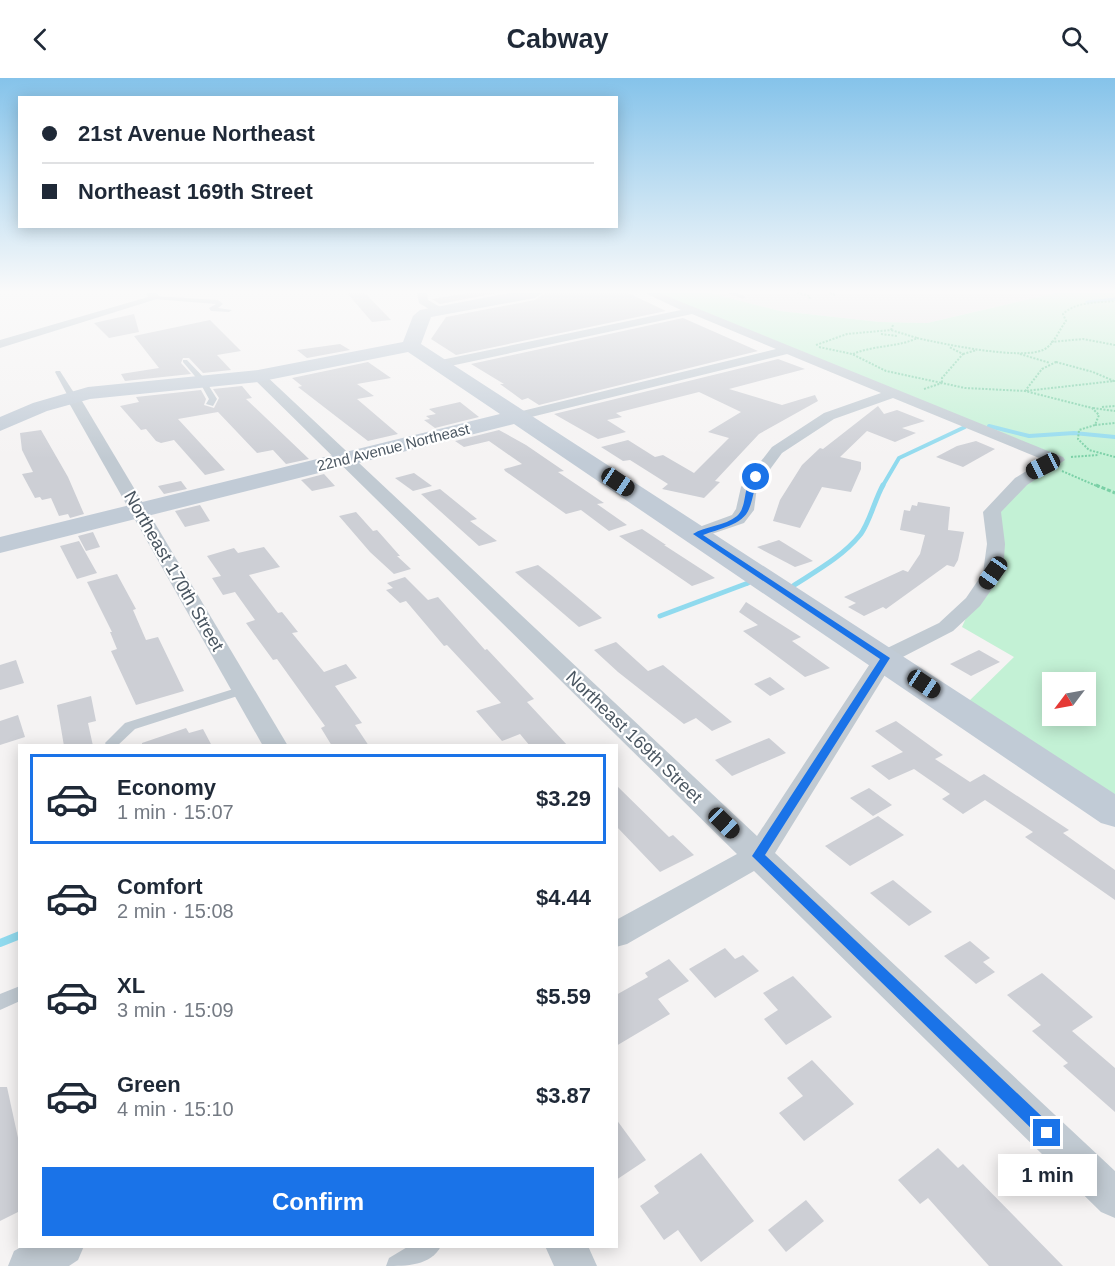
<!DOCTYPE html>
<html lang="en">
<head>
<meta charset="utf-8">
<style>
	:root { --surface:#fff; --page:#f2f2f3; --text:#1f2937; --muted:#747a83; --line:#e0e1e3; --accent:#1a73e8 }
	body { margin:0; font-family:Arial,sans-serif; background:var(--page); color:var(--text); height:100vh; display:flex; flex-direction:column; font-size:22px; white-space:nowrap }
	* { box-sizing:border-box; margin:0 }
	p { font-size:20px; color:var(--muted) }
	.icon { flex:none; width:33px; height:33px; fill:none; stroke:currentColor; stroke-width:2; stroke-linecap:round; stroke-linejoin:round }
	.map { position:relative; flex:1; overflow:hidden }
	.panel { position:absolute; left:18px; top:666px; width:600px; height:504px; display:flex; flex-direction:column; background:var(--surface); border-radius:0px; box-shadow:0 3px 15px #0003 }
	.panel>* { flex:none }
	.hud { position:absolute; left:18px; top:18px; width:600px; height:132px; border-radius:0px; box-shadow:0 3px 15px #0003; display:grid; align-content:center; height:132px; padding:0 24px; background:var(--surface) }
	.needle { width:39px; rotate:238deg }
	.tools { position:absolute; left:1042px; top:594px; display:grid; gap:12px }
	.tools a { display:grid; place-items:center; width:54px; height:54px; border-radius:0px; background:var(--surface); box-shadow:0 3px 15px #0003; font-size:30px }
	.end { position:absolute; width:27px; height:27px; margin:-14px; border:8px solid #1a73e8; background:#fff; box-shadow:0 0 0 3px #fff }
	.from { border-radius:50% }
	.bubble { position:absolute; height:42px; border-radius:0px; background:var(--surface); box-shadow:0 3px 15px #0003; font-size:20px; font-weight:700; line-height:42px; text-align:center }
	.car { position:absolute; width:18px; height:36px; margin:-18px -9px; border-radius:8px; box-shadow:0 0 4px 2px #0007; background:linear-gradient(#222 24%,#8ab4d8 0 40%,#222 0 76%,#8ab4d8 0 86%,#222 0) }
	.hud b { display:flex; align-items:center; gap:21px; height:57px; font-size:22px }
	.hud b+b { border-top:2px solid var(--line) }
	.hud i { width:15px; height:15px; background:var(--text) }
	ul { padding:10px 0 0; list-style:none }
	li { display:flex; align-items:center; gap:18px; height:90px; margin:0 12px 9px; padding:0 12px; border:3px solid transparent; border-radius:0px }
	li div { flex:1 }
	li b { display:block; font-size:22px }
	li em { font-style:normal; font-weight:700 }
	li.selected { border-color:var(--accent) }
	li>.icon { width:54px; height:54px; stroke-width:1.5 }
	.button { display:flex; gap:12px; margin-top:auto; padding:12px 24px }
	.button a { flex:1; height:69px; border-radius:0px; background:var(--accent); color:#fff; font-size:24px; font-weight:700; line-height:69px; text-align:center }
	header { display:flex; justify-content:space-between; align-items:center; height:78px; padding:0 24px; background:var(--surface); font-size:27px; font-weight:700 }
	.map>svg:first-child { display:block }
	.education { fill:#e6e4e5 }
	.green { fill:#c3f1d5; fill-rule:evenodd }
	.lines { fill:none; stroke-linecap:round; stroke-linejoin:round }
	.stream-far3 { stroke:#90daee; stroke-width:3 }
	.stream-far2 { stroke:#90daee; stroke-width:4 }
	.stream-far1 { stroke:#90daee; stroke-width:5 }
	.stream { stroke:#90daee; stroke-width:8 }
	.building { fill:#cdcfd5 }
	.path-far1 { stroke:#7ad0a6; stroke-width:2; stroke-dasharray:2 1.5; stroke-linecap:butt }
	.path { stroke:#7ad0a6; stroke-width:3; stroke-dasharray:4 2; stroke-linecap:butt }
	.lane { fill:#c1cad2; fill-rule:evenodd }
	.street { fill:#c1cad2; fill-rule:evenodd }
	.secondary { fill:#c1cbd6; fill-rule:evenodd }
	.route { fill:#1a73e8 }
	.labels { text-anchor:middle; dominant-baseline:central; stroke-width:4.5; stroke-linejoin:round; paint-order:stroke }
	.far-street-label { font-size:15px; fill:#4a5661; stroke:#fff }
	.street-label { font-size:18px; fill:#4a5661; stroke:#fff }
</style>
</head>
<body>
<header><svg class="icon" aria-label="back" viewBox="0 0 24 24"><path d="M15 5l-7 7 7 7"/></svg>Cabway<svg class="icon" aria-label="search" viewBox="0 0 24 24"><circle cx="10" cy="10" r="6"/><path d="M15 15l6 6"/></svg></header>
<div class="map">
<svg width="1115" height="1188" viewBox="0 0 1115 1188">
	<rect width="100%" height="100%" fill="#f5f3f3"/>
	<path class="education" d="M710 215H1055L927 245 880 244 780 233Z"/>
	<path class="green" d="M655 215H710L780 233 880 244 927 245 1055 215H1115V723L966 626 1014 579 962 549 970 531 993 495 992 434 1054 381ZM1053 604H1086V638H1053Z"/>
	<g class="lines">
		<path class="stream-far3" d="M1087 224 1115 221"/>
		<g class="stream-far2">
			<path d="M989 348 1029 358 1074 355 1115 359"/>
			<path d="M882 409 899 380 965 349"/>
		</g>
		<g class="stream-far1">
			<path d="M793 508C816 493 842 479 860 457 869 446 875 421 883 407"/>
			<path d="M660 538 748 505"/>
		</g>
		<path class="stream" d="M0 865 20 857"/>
	</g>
	<g class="building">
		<path d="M347 215H365L391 242 372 244Z"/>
		<path d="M468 215H497L440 226 432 221Z"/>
		<path d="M545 215H628L666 233 456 277 431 261 446 239 535 222Z"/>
		<path d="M134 236 139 254 109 260 94 245Z"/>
		<path d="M683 240 758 273 539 327 528 320 522 322 500 306H504L471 286Z"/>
		<path d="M210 242 241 273 217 277 231 292 203 295 189 280H183L181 285 191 296 125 303 121 296 159 290 134 258Z"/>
		<path d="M340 266 350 272 307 280 297 272Z"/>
		<path d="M778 281 805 291 729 311 782 327 815 317 818 323 759 356 715 403 720 404 704 420 662 411 668 406 630 382 623 383 601 369 628 362 655 379 663 377 694 395 729 360 708 354 741 334 699 314 616 335 622 339 607 342 626 354 598 361 554 336Z"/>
		<path d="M368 284 391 300 357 306 374 318 357 321 398 356 368 363 298 309 302 308 292 300Z"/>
		<path d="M242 308 252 320 246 321 309 381 286 386 273 372 257 375 218 334 178 341 225 392 205 397 174 362 161 365 156 363 146 351 141 352 120 328 139 324 136 319 201 312 206 321 204 327 214 330 219 320 213 311Z"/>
		<path d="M460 324 479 339 435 350 424 342 430 341 426 338 436 336 429 331Z"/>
		<path d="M878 328 884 336 897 332 925 343 902 350 916 355 895 364 867 353 840 379 861 384V391L851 414 822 409 800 450 773 443 780 422 802 387 820 370 823 371Z"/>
		<path d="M41 352 68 399 84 436 70 440 68 436 59 438 51 420 42 422 40 419 35 420 22 396 33 394 22 372 20 355Z"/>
		<path d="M499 352 526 367 564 393 558 394 604 425 597 426 627 447 609 453 581 432 566 436 505 393 504 391 522 386 489 363 464 369 455 363Z"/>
		<path d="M976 363 995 371 963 389 936 379 957 368Z"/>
		<path d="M414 395 432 408 413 413 395 400Z"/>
		<path d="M324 396 335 408 312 413 301 402Z"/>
		<path d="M181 403 187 411 164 416 158 408Z"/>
		<path d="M440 411 477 441 470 443 497 463 479 468 421 416Z"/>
		<path d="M918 424 950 429 948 452 964 454 958 482 954 489 947 487 886 531 883 529 864 538 848 529 856 525 844 519 903 492 908 494 920 476 925 457 900 452 904 432 910 433 912 427 917 428Z"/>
		<path d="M200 427 210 443 185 449 175 433Z"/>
		<path d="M356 434 373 453 377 452 400 478H397L411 491 394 496 370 474 339 438Z"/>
		<path d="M642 451 666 467H664L715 500 692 508 619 458Z"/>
		<path d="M93 454 100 469 86 473 78 458Z"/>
		<path d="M779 462 813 483 795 489 757 469Z"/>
		<path d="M79 463 97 495 77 501 60 468Z"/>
		<path d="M264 469 280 489 249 497 278 535 282 534 298 554 292 555 324 594 346 586 357 600 335 608 362 645 355 647 369 668H332L321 650 325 648 277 581 273 582 246 545 255 542 235 514 223 517 212 500 221 498 207 478 234 470 238 475Z"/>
		<path d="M538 487 552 498 602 540 579 549 515 494Z"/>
		<path d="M117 496 136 531 133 532 146 562 158 559 184 613 136 627 111 573 117 571 110 554H112L87 504Z"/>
		<path d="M405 499 428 522 438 519 485 572 487 571 534 621 527 624 568 668H530L520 656 502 663 476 633 501 625 447 567 444 568 406 523 400 525 386 512 393 510 387 505Z"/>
		<path d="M746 524 801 559 792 563 830 590 805 599 743 553 758 547 739 534Z"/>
		<path d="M616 564 648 593 663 587 732 644 712 653 696 640 684 646 618 594 594 572Z"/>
		<path d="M979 572 1000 584 971 598 950 586Z"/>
		<path d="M16 582 24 605 0 612V587Z"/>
		<path d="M770 599 785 611 770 618 754 606Z"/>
		<path d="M91 618 96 643 88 645 93 668H64L57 627Z"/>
		<path d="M18 637 25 659 0 667V643Z"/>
		<path d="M896 643 943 677 935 681 970 704 984 696 1069 752 1063 755 1115 792V822L1025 759 1033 754 985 722 963 736 942 721 950 716 914 691 889 702 871 688 903 674 875 653Z"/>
		<path d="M186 650 189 655 203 651 212 668H142V665Z"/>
		<path d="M769 660 786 675 732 698 715 682Z"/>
		<path d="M616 707 669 759 673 757 694 777 660 794 616 748Z"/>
		<path d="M869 710 892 727 873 738 850 720Z"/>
		<path d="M878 738 904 757 850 788 825 768Z"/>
		<path d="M893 802 932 834 909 848 870 815Z"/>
		<path d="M970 863 990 880 983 884 995 894 976 906 944 878Z"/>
		<path d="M725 870 735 881 743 877 759 893 715 920 689 891Z"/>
		<path d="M669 881 689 903 658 921 670 936 616 968V917L648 899 645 895Z"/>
		<path d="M1042 895 1093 939 1072 953 1115 990V1034L1063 988 1068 985 1032 953 1041 947 1007 917Z"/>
		<path d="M793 898 832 939 786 967 764 941 778 932 763 915Z"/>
		<path d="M812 982 854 1026 804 1063 779 1035 803 1018 787 1000Z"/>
		<path d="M0 1009H7L20 1069V1133L0 1143Z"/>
		<path d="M616 1041 646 1082 616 1102Z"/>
		<path d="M938 1070 958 1090 963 1086 1063 1188H989L928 1120 920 1126 898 1102Z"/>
		<path d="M701 1075 754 1143 701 1184 678 1152 664 1162 640 1128 659 1115 654 1108Z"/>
		<path d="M806 1122 824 1143 786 1174 768 1152Z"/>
	</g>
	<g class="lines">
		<g class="path-far1">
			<path d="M797 215 810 218 809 222"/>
			<path d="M830 215 835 217"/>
			<path d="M881 256 897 258"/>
			<path d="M917 260C944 266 1019 282 1043 272 1054 267 1059 252 1066 243L1063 236C1077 223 1097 225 1115 223"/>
			<path d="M1051 264 1083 261 1115 267"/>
			<path d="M816 267 847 256 891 252 893 247"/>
			<path d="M819 269 852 276 886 293 942 305V300L963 276 949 269"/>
			<path d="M853 276C874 267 900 269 917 260L891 252"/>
			<path d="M963 276 977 272"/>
			<path d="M1020 276 1050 285"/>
			<path d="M1056 284 1093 294 1114 303 1025 313 1042 291Z"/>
			<path d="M924 311 942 305 965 310 1025 313 1092 330 1099 337 1095 347 1079 352 1078 361 1089 372 1115 379"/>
			<path d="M1102 329 1115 328"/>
			<path d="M1093 330 1115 333"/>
			<path d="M1095 347 1115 345"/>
			<path d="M1071 379 1099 377"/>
			<path d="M1062 393 1099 409"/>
		</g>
		<path class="path" d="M1096 407 1115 415"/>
		<g class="lane">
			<path d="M728 215H737L746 219 743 221Z"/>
			<path d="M155 218 218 222 223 226 218 230 232 232 229 234 211 233 209 230 216 226 153 221Z"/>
			<path d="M183 282H187L208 304 207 305 217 321 213 328 206 326 209 321 199 303 183 284Z"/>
			<path d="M56 293H60L76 318 75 320H69L55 294Z"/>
			<path d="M243 608 249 612 247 615 135 651 117 668H107L105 665 125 645Z"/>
			<path d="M20 908V923L0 932V916Z"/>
			<path d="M409 1168H441C431 1188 406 1188 386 1188L389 1180Z"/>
		</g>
		<g class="street">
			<path d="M146 215H157L160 220 0 270V262L148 219Z"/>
			<path d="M417 215H427L428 222 442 230V234H434L419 225Z"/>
			<path d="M645 215H659L1063 379 1065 382 1027 407 1001 434 1005 466 1003 495 980 528 953 553 893 584 775 775 1115 1093V1140L1101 1134 754 793 627 866 616 869V842L737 776 251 298 253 295H263L757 758 877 575 939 545 966 520 983 495 987 466 983 434 1015 400 1044 382 893 320 834 341 782 375 757 409 754 432 744 445 697 461 691 460 688 456 691 452 732 437 736 431 741 409 772 369 824 335 881 315 787 276 519 342 512 338 514 335 776 271 692 236 441 290 435 286 441 282 681 232Z"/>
			<path d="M72 314 79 318 288 668H263L65 318Z"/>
			<path d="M23 1168H84L78 1182 69 1188H8L14 1173Z"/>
			<path d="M545 1168H588L597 1188H554Z"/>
		</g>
		<path class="secondary" d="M509 215H543L535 220 431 239 421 266 1115 716V749L1101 745 514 346 0 475V459L500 336 408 274 258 304 90 321 47 333 0 353V339L33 325 88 309 258 292 403 264 413 238 420 232Z"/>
	</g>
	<linearGradient id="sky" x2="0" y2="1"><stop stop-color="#85c3ea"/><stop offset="0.56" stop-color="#fafafa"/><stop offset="1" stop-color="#fafafa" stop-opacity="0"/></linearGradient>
	<rect width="1115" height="381" fill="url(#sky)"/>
	<path class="route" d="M756 397 760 399C753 410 754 419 749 431 743 447 718 451 703 457L890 580 765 777 1053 1049 1055 1055 1053 1060 1047 1063 1041 1060 752 778 880 581 693 456C705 448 725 448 737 438 749 427 741 406 756 397Z"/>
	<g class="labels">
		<g class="far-street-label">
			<text transform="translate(393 369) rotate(-14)">22nd Avenue Northeast</text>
		</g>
		<g class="street-label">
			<text transform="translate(174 493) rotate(60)">Northeast 170th Street</text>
			<text transform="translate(634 659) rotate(44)">Northeast 169th Street</text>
		</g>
	</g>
</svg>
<div class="tools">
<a><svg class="needle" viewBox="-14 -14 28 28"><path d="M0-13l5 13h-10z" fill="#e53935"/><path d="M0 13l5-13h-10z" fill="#747a83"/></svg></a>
</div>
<i class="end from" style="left:756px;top:399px"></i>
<i class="end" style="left:1047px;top:1055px"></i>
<div class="bubble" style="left:998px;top:1076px;width:99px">1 min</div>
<i class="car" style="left:1043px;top:388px;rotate:243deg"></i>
<i class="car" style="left:618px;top:404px;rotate:124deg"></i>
<i class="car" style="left:993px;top:495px;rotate:215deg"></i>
<i class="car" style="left:924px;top:606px;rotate:124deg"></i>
<i class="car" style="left:724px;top:745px;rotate:134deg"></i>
<div class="hud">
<b><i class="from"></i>21st Avenue Northeast</b>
<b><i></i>Northeast 169th Street</b>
</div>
<section class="panel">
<ul>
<li class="selected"><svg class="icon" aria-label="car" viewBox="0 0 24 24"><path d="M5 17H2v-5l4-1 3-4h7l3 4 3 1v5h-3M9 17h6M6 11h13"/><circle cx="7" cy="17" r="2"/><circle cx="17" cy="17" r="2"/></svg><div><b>Economy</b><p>1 min · 15:07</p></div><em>$3.29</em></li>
<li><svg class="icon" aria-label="car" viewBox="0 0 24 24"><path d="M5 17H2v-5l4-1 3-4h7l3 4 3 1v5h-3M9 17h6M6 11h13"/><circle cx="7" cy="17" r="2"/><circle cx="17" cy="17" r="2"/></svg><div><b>Comfort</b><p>2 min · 15:08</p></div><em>$4.44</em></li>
<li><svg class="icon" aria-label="car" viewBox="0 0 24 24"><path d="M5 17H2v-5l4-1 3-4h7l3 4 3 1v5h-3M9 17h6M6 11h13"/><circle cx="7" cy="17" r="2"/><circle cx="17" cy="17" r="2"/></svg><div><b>XL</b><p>3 min · 15:09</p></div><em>$5.59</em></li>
<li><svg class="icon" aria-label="car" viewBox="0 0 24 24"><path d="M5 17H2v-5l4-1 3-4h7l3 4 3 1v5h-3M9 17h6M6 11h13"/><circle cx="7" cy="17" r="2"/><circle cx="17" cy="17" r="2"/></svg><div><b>Green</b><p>4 min · 15:10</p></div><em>$3.87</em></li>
</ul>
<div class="button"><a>Confirm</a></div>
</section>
</div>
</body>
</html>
